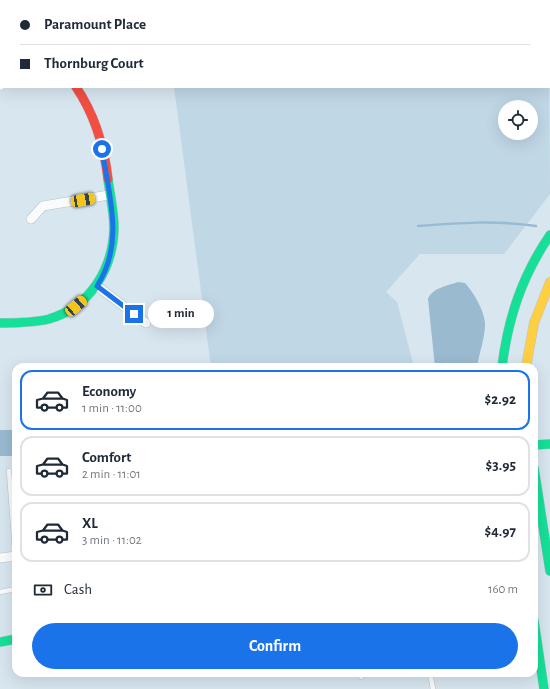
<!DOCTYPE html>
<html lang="en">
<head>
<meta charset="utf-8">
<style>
	:root { --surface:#fff; --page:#f6f6f7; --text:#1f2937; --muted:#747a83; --line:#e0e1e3; --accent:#1a73e8 }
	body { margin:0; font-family:"Alegreya Sans",sans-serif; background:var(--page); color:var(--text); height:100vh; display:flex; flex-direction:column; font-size:15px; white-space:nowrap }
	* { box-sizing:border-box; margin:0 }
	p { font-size:13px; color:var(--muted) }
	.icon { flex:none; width:22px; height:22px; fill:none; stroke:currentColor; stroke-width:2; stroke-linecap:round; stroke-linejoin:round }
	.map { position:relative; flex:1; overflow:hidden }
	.side { position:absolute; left:12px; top:363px; width:526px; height:314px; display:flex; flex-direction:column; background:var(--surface); border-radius:12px; box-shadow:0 4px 16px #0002 }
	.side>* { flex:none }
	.guide { position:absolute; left:0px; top:0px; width:550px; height:88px; box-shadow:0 4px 16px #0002; display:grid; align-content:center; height:88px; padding:0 20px; background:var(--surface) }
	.fabs { position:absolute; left:498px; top:100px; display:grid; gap:8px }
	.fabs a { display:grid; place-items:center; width:40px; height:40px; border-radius:50%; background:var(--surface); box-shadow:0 4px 16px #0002; font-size:20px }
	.end { position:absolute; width:18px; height:18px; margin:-9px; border:5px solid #1a73e8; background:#fff; box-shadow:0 0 0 2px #fff }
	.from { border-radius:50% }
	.bubble { position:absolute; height:28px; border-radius:14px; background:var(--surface); box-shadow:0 4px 16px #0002; font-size:13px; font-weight:600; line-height:28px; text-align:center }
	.car { position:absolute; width:12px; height:24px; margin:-12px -6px; border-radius:5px; box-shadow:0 0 3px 1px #0007; background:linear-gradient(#f5c518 24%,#345 0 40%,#f5c518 0 76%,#345 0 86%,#f5c518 0) }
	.guide b { display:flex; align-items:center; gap:14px; height:38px; font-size:15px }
	.guide b+b { border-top:1px solid var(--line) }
	.guide i { width:10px; height:10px; background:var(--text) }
	ul { padding:7px 0 0; list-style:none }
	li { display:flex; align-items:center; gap:12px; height:60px; margin:0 8px 6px; padding:0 12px; border:2px solid var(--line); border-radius:12px }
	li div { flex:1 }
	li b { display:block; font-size:15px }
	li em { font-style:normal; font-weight:600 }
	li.current { border-color:var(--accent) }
	li>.icon { width:36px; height:36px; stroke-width:1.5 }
	.pay { display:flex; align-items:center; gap:10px; height:44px; padding:0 20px; font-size:15px }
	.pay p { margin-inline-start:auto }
	.primary-button { display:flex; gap:8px; margin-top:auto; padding:8px 20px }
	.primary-button a { flex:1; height:46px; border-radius:24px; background:var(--accent); color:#fff; font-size:16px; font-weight:600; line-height:46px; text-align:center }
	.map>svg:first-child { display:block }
	.green { fill:#c0d7e6; fill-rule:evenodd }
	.water { fill:#9abad0 }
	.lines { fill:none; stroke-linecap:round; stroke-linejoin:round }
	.stream { stroke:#9abad0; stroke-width:2.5 }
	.lane-casing { stroke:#b7c3ca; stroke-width:5.5 }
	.street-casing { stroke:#b7c3ca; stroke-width:10 }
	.fast-casing { stroke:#b7c3ca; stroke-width:10 }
	.slow-casing { stroke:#b7c3ca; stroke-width:10 }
	.jam-casing { stroke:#b7c3ca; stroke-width:10 }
	.path { stroke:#c2c7cb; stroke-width:1.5; stroke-dasharray:3 2; stroke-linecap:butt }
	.lane { stroke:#f9fbfd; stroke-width:4.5 }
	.street { stroke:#f9fbfd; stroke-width:9 }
	.fast { stroke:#16e098; stroke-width:9 }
	.slow { stroke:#ffcf43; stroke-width:9 }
	.jam { stroke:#f24e42; stroke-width:9 }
	.route { stroke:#1a73e8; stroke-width:5 }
</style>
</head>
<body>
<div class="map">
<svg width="550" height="689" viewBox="0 0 550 689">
	<rect width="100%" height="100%" fill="#d8e6f0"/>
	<g class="green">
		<path d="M43 0H496L497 1H50Z"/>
		<path d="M549 54 550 194 504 254H420L386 292 397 302 414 367H211L174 87H549ZM505 107H531V133H505Z"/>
	</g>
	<g class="water">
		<path d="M458 282 465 283C474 293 486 313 485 327 484 341 479 354 477 367H435L428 299C432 288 447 286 458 282Z"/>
		<rect x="0" y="430" width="16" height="26"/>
	</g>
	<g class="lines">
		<path class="stream" d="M418 226C457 223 496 220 536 226"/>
		<defs>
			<g id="lane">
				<path d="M9 471 16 564"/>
				<path d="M0 592 16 589"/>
				<path d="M360 673 361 677"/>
				<path d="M430 673 433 689"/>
			</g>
			<g id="street">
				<path d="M17 0V1"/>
				<path d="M0 86 1 85"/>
				<path d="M31 219 43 206 109 195"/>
				<path d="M97 286 146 323"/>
				<path d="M0 558 16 556"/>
			</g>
			<g id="fast">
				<path d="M0 323C16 323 33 323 49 319 90 307 113 269 114 228 114 212 110 195 108 179"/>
				<path d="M502 367C508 318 522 276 550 235"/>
				<path d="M534 445 550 444"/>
				<path d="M534 468 550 571"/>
				<path d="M534 621 544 689"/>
				<path d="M0 642 16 639"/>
			</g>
			<g id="slow">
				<path d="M523 0 524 1"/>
				<path d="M549 24 550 25"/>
				<path d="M526 367 534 323 550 282"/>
			</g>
			<path id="jam" d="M76 87C95 115 104 145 108 179"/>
		</defs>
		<use href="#lane" class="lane-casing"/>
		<use href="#street" class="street-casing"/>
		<use href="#fast" class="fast-casing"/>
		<use href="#slow" class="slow-casing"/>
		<use href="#jam" class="jam-casing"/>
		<path class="path" d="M0 23H1"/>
		<use href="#lane" class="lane"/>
		<use href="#street" class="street"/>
		<use href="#fast" class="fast"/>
		<use href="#slow" class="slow"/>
		<use href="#jam" class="jam"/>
	</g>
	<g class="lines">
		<path class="route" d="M102 149C109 196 125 243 97 286L134 314"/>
	</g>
</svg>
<div class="fabs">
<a><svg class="icon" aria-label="locate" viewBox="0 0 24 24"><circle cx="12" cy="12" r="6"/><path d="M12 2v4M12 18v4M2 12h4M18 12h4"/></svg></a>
</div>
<i class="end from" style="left:102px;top:149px"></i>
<i class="end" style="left:134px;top:314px"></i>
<div class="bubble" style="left:148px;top:300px;width:66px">1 min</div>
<i class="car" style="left:83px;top:200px;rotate:80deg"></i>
<i class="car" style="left:76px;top:306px;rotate:49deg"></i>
<div class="guide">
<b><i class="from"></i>Paramount Place</b>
<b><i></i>Thornburg Court</b>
</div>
<section class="side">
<ul>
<li class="current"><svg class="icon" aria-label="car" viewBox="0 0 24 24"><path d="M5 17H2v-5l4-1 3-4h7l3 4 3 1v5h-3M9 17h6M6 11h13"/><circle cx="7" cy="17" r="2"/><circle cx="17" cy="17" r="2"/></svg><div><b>Economy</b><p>1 min · 11:00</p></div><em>$2.92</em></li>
<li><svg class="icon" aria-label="car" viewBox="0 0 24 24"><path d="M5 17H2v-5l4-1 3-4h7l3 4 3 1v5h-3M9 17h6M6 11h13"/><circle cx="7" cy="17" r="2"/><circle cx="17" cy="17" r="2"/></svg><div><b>Comfort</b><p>2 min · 11:01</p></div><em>$3.95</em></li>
<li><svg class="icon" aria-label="car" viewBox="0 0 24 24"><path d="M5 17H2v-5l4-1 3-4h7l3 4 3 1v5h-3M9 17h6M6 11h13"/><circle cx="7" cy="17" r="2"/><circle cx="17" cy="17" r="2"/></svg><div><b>XL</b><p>3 min · 11:02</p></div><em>$4.97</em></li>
</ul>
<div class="pay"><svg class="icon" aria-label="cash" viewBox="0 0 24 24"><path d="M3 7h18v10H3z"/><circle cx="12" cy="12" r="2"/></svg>Cash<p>160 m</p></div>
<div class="primary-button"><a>Confirm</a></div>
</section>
</div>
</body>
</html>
